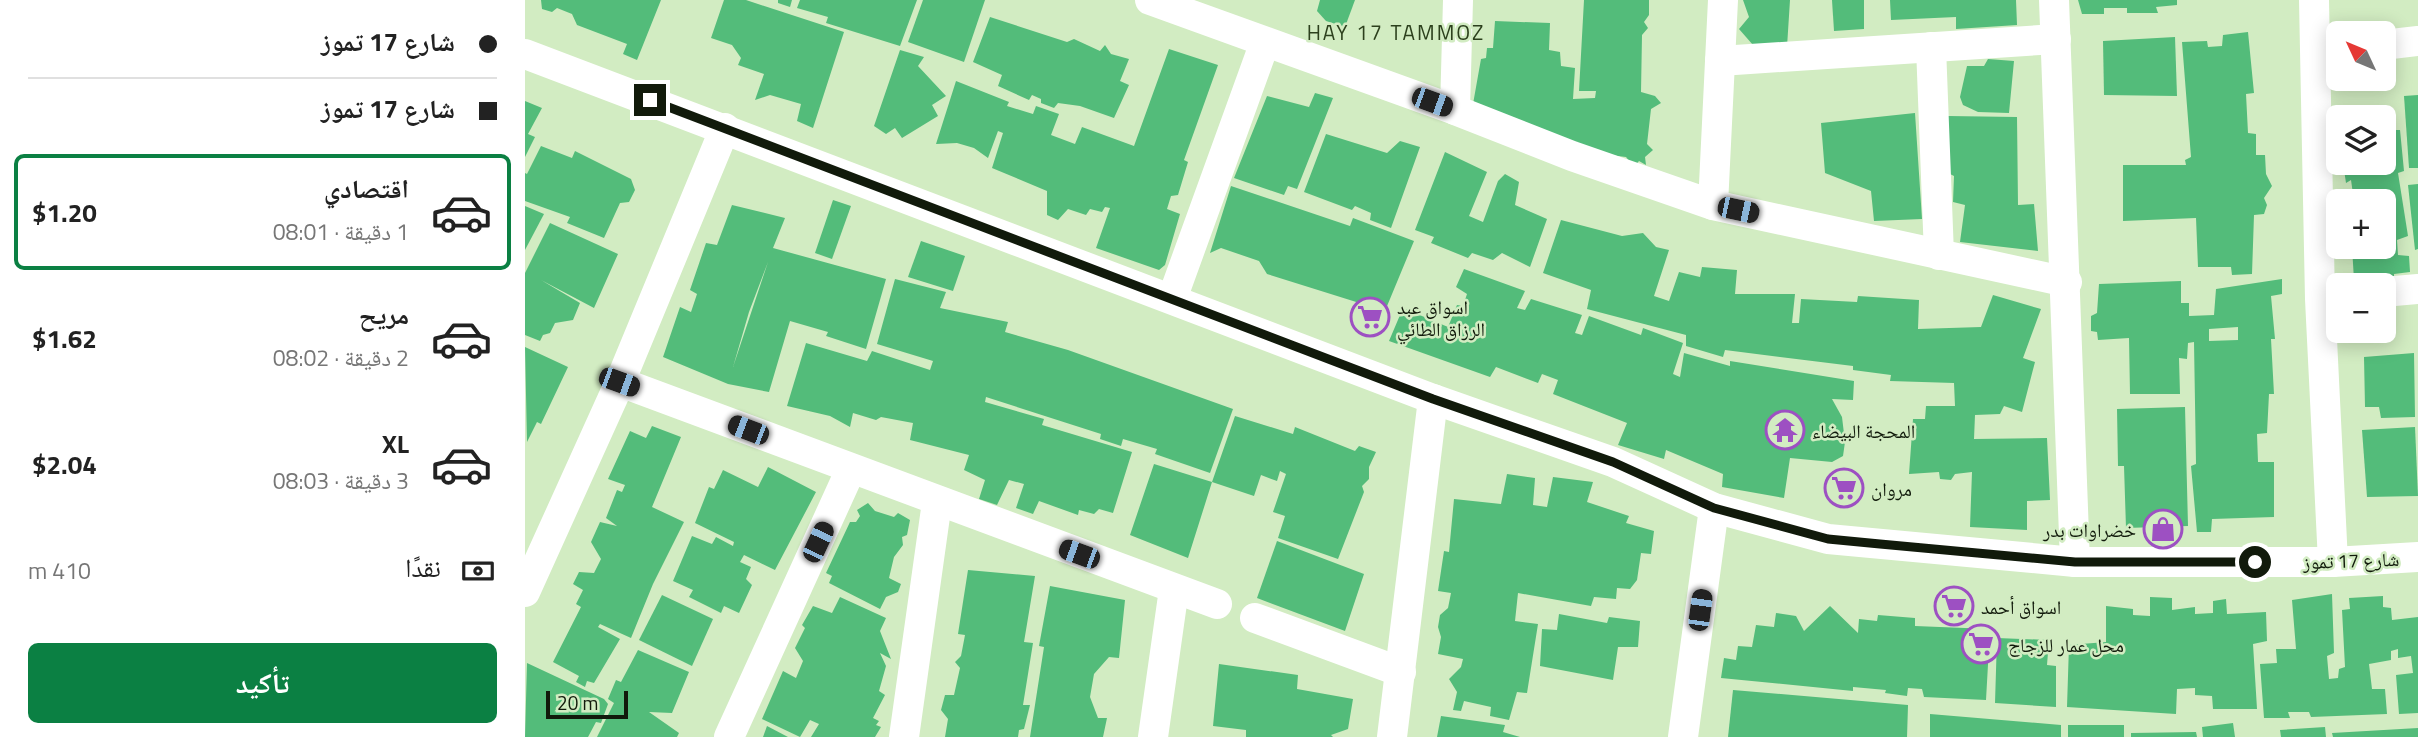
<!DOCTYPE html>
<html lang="ar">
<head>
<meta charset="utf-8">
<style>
	:root { --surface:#fff; --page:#f6f6f6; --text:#222; --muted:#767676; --line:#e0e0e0; --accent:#0b8043 }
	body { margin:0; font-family:"Titillium Web","Noto Naskh Arabic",sans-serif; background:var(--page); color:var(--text); direction:rtl; height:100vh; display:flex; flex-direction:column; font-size:26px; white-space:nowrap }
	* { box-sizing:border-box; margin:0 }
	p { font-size:23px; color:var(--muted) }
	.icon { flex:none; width:38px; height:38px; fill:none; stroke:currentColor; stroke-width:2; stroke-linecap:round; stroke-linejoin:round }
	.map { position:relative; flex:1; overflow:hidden; direction:ltr }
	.sheet { display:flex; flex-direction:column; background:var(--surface); width:525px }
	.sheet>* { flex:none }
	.banner { display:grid; align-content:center; height:154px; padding:0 28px; background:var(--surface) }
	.needle { width:46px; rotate:314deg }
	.buttons { position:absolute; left:1801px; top:21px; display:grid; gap:14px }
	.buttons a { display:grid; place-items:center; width:70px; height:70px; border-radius:10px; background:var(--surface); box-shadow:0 4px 18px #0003; font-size:35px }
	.scale { position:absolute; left:21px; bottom:18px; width:82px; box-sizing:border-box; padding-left:7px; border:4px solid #111a0b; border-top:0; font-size:19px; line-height:24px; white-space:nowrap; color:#111a0b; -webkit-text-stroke:5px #d2ecc2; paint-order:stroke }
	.end { position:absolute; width:32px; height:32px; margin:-16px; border:9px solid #111a0b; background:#fff; box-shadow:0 0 0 4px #fff }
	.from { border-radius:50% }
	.car { position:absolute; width:21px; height:42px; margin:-21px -10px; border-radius:9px; box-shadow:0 0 5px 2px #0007; background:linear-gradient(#222 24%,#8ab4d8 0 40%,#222 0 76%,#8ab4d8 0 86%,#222 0) }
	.banner b { display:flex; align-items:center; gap:24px; height:66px; font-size:26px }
	.banner b+b { border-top:2px solid var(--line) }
	.banner i { width:18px; height:18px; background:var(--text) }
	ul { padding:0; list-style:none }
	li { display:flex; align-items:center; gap:21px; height:116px; margin:0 14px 10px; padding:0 14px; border:4px solid transparent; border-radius:10px }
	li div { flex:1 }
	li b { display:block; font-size:26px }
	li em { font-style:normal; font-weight:700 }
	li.on { border-color:var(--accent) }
	li>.icon { width:63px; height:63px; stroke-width:1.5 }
	.pay { display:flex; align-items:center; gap:18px; height:77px; padding:0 28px; font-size:26px }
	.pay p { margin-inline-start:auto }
	.cta { display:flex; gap:14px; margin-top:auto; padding:14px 28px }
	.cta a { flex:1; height:80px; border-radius:10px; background:var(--accent); color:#fff; font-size:28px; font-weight:700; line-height:80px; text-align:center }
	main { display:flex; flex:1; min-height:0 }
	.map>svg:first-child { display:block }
	.building { fill:#53bc7a; fill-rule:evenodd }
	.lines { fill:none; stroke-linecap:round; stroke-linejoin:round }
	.minor { stroke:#fff; stroke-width:30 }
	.route { stroke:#111a0b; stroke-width:9 }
	.labels { text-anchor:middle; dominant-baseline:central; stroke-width:5; stroke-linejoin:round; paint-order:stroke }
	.poi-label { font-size:19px; fill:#111a0b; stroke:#d2ecc2; text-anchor:start }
	.street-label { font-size:19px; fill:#111a0b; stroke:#d2ecc2 }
	.neighbourhood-label { font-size:21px; letter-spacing:2px; fill:#2c401d; stroke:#d2ecc2 }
</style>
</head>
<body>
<main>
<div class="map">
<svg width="1893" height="737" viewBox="0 0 1893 737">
	<rect width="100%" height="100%" fill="#d2ecc2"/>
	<g class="building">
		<path d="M16 0H136L112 60 98 54 102 44 52 25 47 14 32 8 27 12 17 9Z"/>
		<path d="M199 0H221L319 32 288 128 272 121 276 104 245 95 230 100 239 74 213 65 216 58 207 45 186 38Z"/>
		<path d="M253 0H267L265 7 253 3Z"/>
		<path d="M275 0H392L375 46 301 23 303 17 272 8Z"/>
		<path d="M398 0H460L439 62 383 42Z"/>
		<path d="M795 0H830L820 27 801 21 792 11Z"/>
		<path d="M1059 0H1124V15L1119 22 1123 28 1117 35 1116 92 1130 96 1136 103 1126 109 1122 144 1128 150 1120 157 1121 165 1114 161 1109 167 1101 157 1042 150 948 104 956 59 961 58 962 48H968L970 21 1025 23 1024 50 1035 52 1036 66 1050 68 1048 99 1070 98 1071 91H1054Z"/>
		<path d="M1218 0H1265L1262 47 1228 45 1214 29 1224 17Z"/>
		<path d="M1307 0H1339V29L1309 31Z"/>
		<path d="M1365 0H1491L1492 25 1431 29V17L1366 20Z"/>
		<path d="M1553 0H1652V5L1631 7 1633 13H1602V8H1579V14H1557Z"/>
		<path d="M465 17 542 42 549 39 575 51 580 45 586 54 604 59 595 81 604 85 589 118 555 106 533 103 529 108 516 103V99L507 95 504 100 473 86 477 75 448 62Z"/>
		<path d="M1723 32 1729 93 1721 94 1723 133 1731 134V155H1740L1741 174 1747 186 1739 198 1742 205 1739 214 1729 215 1727 274 1707 275 1706 267H1673L1671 218 1598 221V165H1661L1660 160 1666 157 1657 42 1682 41 1683 47 1697 46 1698 35Z"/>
		<path d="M1650 37 1652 96 1579 95 1578 41Z"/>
		<path d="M644 49 693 65 659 160 663 162 653 195 646 196 642 209 655 214 640 265 634 270 571 248 585 208 580 207 577 212 565 209 561 215 543 209 533 220 522 215V191L467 168 478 133 473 131 463 158 449 148 432 143 411 144 431 81 484 102 482 106 508 114 511 106 534 114 526 135 550 144 557 127 609 146Z"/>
		<path d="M375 50 399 57 393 66 421 96 407 105 413 116 377 138 370 128 361 134 349 126Z"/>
		<path d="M1463 59 1489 61 1484 113 1453 112 1438 105 1435 97 1442 66H1459Z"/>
		<path d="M790 93 808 98 772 189 763 186 759 195 709 178 742 96 784 107Z"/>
		<path d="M1893 95V168H1884L1879 96Z"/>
		<path d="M0 101 17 108 3 134 10 137 0 157Z"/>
		<path d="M1390 113 1397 219 1349 221 1346 191 1300 173 1296 123Z"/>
		<path d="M1423 116 1492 117 1493 205 1509 204 1513 251 1435 242 1440 205 1428 202 1429 176 1423 173Z"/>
		<path d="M1858 130H1875L1879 171 1873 173 1883 236 1872 240 1873 255 1884 256 1885 272 1869 274V281L1855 283 1851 276 1829 280 1827 247H1858V201H1829L1826 180 1821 183 1818 163H1858Z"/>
		<path d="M801 134 862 153 875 141 895 147 866 228 845 220 846 213 830 206 827 210 779 192Z"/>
		<path d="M16 146 47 158 50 151 106 179 110 190 104 202 95 203 79 238 42 223 45 217 0 201V173L2 174Z"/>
		<path d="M920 152 962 172 944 216 958 222 973 181 980 174 994 182 990 205 1022 219 1005 267 977 253 968 260 947 253 943 258 906 243 909 237 890 230Z"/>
		<path d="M1893 184V249L1890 250 1883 185Z"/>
		<path d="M706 186 825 226 828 218 889 241 860 311 742 274 734 261 696 248 685 253Z"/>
		<path d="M308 200 326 206 307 259 290 253Z"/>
		<path d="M207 205 260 218 248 248 361 279 341 349 301 336 303 332 265 321 244 392 203 384 138 357 155 307 166 312 172 294 165 290 181 243 192 245ZM243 262 208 367 224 312Z"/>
		<path d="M0 206 19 214 0 250Z"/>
		<path d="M1036 220 1097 236 1118 233 1131 247 1144 250 1129 296 1144 301 1154 272 1175 277 1177 267 1212 270 1210 294H1270L1267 323H1274L1276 299 1332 302 1333 296 1394 300 1393 329 1456 327 1468 295 1516 309 1498 358 1510 362 1497 412 1479 406 1475 414 1450 415 1449 439 1522 438 1525 500 1502 501V530L1445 527 1447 472 1430 474 1426 480 1415 479 1414 472 1384 474 1388 419H1400L1401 406H1430L1429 383 1365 381 1366 375 1328 370V366L1200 350 1198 357 1161 346V335L1062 309 1066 290 1018 273Z"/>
		<path d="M25 223 93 254 69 308 16 280 55 303 48 320 30 323 25 333 18 335 15 341 0 335V273Z"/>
		<path d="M396 241 440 256 428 291 383 277Z"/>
		<path d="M939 269 1000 291 992 308 1000 310 1006 299 1057 315 1050 333 1057 335 1064 316 1116 335 1118 328 1158 343 1148 374 1155 377 1159 353 1205 366V361L1329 381 1328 400 1307 399 1317 417 1320 442 1318 456 1307 462 1265 458 1259 498 1197 487 1198 474 1141 450 1139 459 1093 445 1102 423 1028 394 1033 380 1017 374 1013 383 971 367 965 377 864 341 878 308 923 327 932 305 938 306 942 294 931 287Z"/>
		<path d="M370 279 421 292 415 308 483 322 480 332 543 350 708 409 685 473 630 454 632 449 598 439 596 446 575 439 576 434 461 397 460 402 519 419 517 425 607 452 588 513 574 509 569 514 554 510 553 515 514 501 508 514 491 508 499 484 484 480 472 505 454 499 460 480 439 470 444 455 385 440 388 423 356 417 351 420 328 413 325 427 305 416 262 406 281 343 342 361 347 351 405 370 408 361 352 344Z"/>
		<path d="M1757 279V294L1746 296 1750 339H1746L1749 394H1744L1742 433 1732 434 1733 462H1749V517L1687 519 1686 532H1672L1666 466 1671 464 1669 342 1663 343 1662 359 1654 358 1655 394H1605L1604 338 1573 340 1572 332 1566 331V316L1572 313 1574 284 1656 281V303H1664V316L1689 315 1691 289ZM1713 327V340L1684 341V329Z"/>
		<path d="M0 347 43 367 16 424 12 422 2 442Z"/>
		<path d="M1889 353 1890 417 1856 418 1854 407H1840L1839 357Z"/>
		<path d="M1660 407 1663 526 1601 528 1599 466H1593L1592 409Z"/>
		<path d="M710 416 768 434 770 427 830 451 834 446 851 452 844 467V479L837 486 839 492 813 559 753 538 760 516 748 512 761 474 755 471 752 481 736 475 729 496 687 482 663 558 605 535 629 464 687 482Z"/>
		<path d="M127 426 156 437 127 507 159 522 128 584 106 638 75 624 73 627 95 639 69 683 62 681 60 687 51 682 54 676 28 662 56 607 51 604 58 590 48 584 54 572 69 573 76 559 66 542 75 522 92 526 81 518 92 490 97 492 100 485 83 479 105 431 121 438Z"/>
		<path d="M1890 427 1893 496 1842 497 1837 430Z"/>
		<path d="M243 467 291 492 250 570 219 555 215 562 226 567 221 579 227 585 214 613 199 606 196 613 164 597 168 590 148 581 167 536 187 544 191 537 208 546 209 542 170 523 184 487 189 489 198 470 233 487Z"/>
		<path d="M982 474 1010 478 1008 505 1022 507 1028 477 1068 482 1062 502 1104 516 1101 523 1129 531 1126 554 1116 553 1112 580 1105 589 1092 588 1091 599 1069 597 1066 606 993 593 990 621 1013 624 1002 693 992 692 984 720 965 716 966 707 939 701 936 711 928 710 932 692 924 679 936 667 938 659 913 654 916 637 913 627 915 615 923 608 926 593 913 591 919 551 924 552 929 499 976 504Z"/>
		<path d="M343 503 350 511 369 517 373 513 385 520 382 535 377 537 378 545 369 557 364 578 376 584 373 592 361 597 355 609 304 583 307 576 301 573 325 522H331L335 516 332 510Z"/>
		<path d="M752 541 839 574 820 631 732 598Z"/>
		<path d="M443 570 510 576 499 642 508 643 498 705H505L499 729 494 730 493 737H420L423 719 416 710 420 695H429L435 668 430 662 436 656 440 635 433 634Z"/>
		<path d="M525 586 600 600 594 658 584 657 569 674 565 697 573 718H582L578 737H505L519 647 514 646Z"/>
		<path d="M1807 594 1809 653 1802 656 1804 679 1813 678 1814 669 1820 667 1817 610 1825 609 1824 598 1858 596V607L1866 608 1867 620 1893 617V713L1874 714 1871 675 1888 673 1886 656 1873 658V649L1866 651V660L1844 664 1847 689H1860L1862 714 1786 717 1784 712H1763L1765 718H1739L1735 664 1752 663 1751 649H1771L1767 600Z"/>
		<path d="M137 595 188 619 167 666 114 640Z"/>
		<path d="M315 597 361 618 355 631 366 659 355 653 361 666 354 691 360 695 348 718 354 721 351 725 356 727 350 737H286L294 724 285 720 275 737 237 719 258 671 271 678 278 661 270 648 280 628 277 625 288 606 307 613Z"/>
		<path d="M1625 597 1647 598V610L1670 607V614L1688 613V601L1701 599 1702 614 1741 612 1742 641 1728 644 1732 709H1688L1687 696 1670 695V688L1652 689 1651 714 1542 707 1544 645 1581 642V606L1608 609V615L1625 616Z"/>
		<path d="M1305 606 1333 633 1334 619 1352 621 1353 615 1390 618V626L1465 629 1461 700 1399 697 1397 689 1383 688 1382 696 1360 693 1361 690 1328 687V691L1196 678 1199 658 1211 660 1213 646 1227 647 1231 625 1249 627 1251 613 1271 616 1279 631Z"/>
		<path d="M1034 614 1082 623 1084 617 1115 621 1113 647H1093L1088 680 1015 666 1017 629 1032 630Z"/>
		<path d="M1472 638 1524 640 1522 665 1531 666V707L1470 703Z"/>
		<path d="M113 650 164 672 147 713 124 712 154 733 152 737H72L89 703 83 699 91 680 96 682Z"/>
		<path d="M2 663 79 699 83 704 76 723 71 722 63 737H0Z"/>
		<path d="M694 664 773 675 772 689 828 699 823 729 806 735 808 737H721V730L688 726Z"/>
		<path d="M1208 690 1383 705 1382 737H1203Z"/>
		<path d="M1405 714 1536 725V737H1405Z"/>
		<path d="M916 716 980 725 978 732 995 737H912Z"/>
		<path d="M1708 723 1710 737H1678L1677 727Z"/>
		<rect x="1543" y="725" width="56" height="12"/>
		<path d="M242 726 263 737H238Z"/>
		<path d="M1800 727 1801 737H1756L1755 730Z"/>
		<path d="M1893 728V737H1808L1807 733Z"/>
		<path d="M1671 732 1672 737H1606V733Z"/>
	</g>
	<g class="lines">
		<g class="minor">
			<path d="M625 0 930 110 1047 156 1188 205 1542 282"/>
			<path d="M1529 0 1550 562"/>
			<path d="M1789 0 1795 299 1808 562"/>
			<path d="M1858 45 1893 41"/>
			<path d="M1406 47 1414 255"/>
			<path d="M0 54 908 399 1088 462 1189 508 1303 539 1550 562H1808L1893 557"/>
			<path d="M1195 61 1531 39"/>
			<path d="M930 110 933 0"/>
			<path d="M1188 205 1198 0"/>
			<path d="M1858 292 1893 289"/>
			<path d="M647 299 740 42"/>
			<path d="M95 382 692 604"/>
			<path d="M0 592 95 382 200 128"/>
			<path d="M730 618 876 672"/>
			<path d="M204 737 326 469"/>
			<path d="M379 737 412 502"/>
			<path d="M628 737 649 589"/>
			<path d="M867 737 908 399"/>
			<path d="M1158 737 1189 508"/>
		</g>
	</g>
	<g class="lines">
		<path class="route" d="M125 100 908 399 1088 462 1189 508 1303 539 1355 544 1550 562H1730"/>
	</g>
	<defs>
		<symbol id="supermarket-ring" viewBox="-11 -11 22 22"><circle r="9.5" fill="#d2ecc2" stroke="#9d50c2" stroke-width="1.5"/><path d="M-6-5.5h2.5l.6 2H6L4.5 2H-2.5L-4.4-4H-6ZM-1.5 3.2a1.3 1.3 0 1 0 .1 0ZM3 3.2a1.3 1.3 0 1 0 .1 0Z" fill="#9d50c2"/></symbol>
		<symbol id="temple-ring" viewBox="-11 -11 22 22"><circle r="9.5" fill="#d2ecc2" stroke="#9d50c2" stroke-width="1.5"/><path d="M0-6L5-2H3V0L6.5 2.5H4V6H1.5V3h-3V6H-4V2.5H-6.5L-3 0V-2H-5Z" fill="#9d50c2"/></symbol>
		<symbol id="shop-ring" viewBox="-11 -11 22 22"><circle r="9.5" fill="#d2ecc2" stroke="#9d50c2" stroke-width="1.5"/><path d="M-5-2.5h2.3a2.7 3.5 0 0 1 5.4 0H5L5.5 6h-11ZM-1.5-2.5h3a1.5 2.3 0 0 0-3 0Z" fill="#9d50c2"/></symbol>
	</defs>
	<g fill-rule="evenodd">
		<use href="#supermarket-ring" x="823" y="295" width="44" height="44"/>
		<use href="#temple-ring" x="1238" y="408" width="44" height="44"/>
		<use href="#supermarket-ring" x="1297" y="466" width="44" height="44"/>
		<use href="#shop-ring" x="1616" y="507" width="44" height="44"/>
		<use href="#supermarket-ring" x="1407" y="584" width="44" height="44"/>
		<use href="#supermarket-ring" x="1434" y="622" width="44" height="44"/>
	</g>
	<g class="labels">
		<g class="poi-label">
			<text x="872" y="306">اسواق عبد<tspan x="872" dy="22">الرزاق الطائي</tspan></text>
			<text x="1287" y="430">المحجة البيضاء</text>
			<text x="1346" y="488">مروان</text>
			<text x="1611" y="529" text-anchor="end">خضراوات بدر</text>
			<text x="1456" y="606">اسواق أحمد</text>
			<text x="1483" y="644">محل عمار للزجاج</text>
		</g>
		<g class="street-label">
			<text transform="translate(1826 560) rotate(-2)">شارع 17 تموز</text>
		</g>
		<g class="neighbourhood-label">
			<text x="871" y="32">HAY 17 TAMMOZ</text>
		</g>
	</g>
</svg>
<div class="buttons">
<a><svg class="needle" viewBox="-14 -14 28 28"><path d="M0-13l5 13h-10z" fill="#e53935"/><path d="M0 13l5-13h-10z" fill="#767676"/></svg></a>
<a><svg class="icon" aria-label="layers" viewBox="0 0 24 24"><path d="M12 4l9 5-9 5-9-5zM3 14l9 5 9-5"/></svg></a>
<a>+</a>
<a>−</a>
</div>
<div class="scale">20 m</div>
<i class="end from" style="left:1730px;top:562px"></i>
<i class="end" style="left:125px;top:100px"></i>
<i class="car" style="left:907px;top:102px;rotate:110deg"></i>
<i class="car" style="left:1213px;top:210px;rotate:102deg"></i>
<i class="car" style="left:94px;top:382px;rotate:110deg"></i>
<i class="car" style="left:223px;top:430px;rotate:291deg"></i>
<i class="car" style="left:293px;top:542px;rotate:25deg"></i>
<i class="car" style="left:554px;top:554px;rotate:290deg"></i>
<i class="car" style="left:1175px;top:610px;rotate:8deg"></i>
</div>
<section class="sheet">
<div class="banner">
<b><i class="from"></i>شارع 17 تموز</b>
<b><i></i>شارع 17 تموز</b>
</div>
<ul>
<li class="on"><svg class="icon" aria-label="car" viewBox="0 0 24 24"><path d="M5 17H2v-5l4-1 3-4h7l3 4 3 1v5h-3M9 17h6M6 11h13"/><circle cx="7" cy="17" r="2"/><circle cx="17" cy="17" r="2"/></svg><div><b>اقتصادي</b><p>1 دقيقة · 08:01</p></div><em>$1.20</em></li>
<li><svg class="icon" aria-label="car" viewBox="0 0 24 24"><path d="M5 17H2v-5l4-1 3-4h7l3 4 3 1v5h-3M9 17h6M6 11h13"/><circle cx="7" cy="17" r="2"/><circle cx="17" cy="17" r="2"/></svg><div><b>مريح</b><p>2 دقيقة · 08:02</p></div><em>$1.62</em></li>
<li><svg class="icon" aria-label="car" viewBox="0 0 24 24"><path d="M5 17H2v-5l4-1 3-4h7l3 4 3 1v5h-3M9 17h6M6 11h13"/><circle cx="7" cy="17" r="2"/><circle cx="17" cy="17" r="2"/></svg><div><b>XL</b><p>3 دقيقة · 08:03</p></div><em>$2.04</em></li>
</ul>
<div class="pay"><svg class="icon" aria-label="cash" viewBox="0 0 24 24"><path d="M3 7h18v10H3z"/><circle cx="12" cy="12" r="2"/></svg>نقدًا<p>410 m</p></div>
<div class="cta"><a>تأكيد</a></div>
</section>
</main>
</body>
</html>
